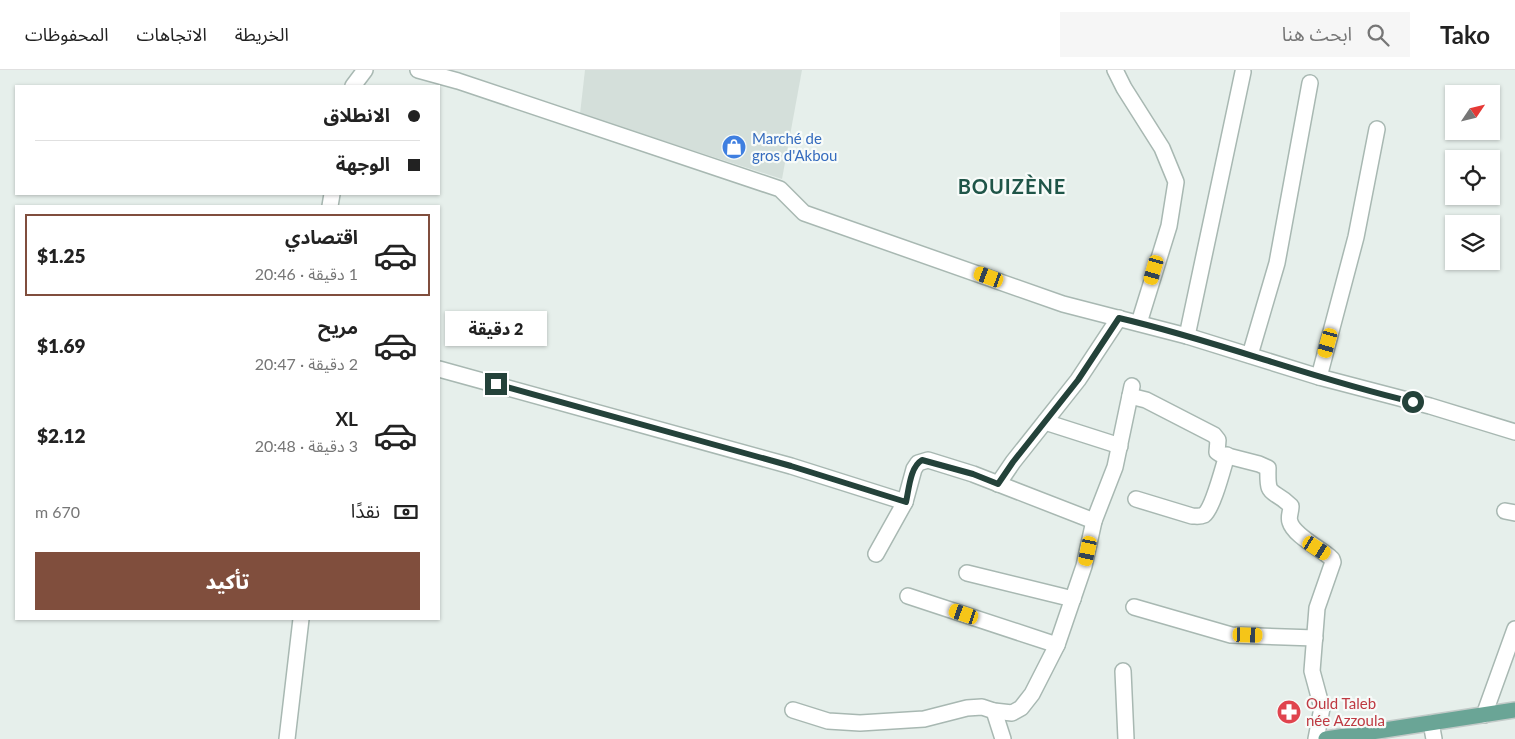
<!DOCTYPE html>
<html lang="ar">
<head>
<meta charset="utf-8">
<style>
	:root { --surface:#fff; --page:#f6f6f6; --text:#222; --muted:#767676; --line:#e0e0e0; --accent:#804e3d }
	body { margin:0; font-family:Lato,"Noto Sans Arabic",sans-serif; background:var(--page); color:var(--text); direction:rtl; height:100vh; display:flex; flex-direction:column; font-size:19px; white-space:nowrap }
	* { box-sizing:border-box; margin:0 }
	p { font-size:16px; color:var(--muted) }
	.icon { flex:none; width:28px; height:28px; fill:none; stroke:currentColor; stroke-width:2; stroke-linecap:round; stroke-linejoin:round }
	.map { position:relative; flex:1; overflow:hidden; direction:ltr }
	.panel { position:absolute; left:15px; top:135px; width:425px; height:415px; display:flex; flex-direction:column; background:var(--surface); border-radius:0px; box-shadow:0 1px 4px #0004; direction:rtl }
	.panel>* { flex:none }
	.guide { position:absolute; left:15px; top:15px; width:425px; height:110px; border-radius:0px; box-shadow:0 1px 4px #0004; direction:rtl; display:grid; align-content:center; height:110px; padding:0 20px; background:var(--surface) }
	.needle { width:32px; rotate:55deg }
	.controls { position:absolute; left:1445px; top:15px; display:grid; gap:10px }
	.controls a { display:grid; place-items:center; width:55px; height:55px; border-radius:0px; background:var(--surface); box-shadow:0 1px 4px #0004; font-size:25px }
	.end { position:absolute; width:22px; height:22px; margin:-11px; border:6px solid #24423a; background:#fff; box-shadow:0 0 0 2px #fff }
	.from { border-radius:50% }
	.bubble { position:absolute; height:35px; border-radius:0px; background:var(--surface); box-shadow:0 1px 4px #0004; font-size:16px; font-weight:800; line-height:35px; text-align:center; direction:rtl }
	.car { position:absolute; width:15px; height:30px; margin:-15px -8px; border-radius:6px; box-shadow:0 0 4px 1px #0007; background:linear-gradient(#f5c518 24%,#345 0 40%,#f5c518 0 76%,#345 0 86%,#f5c518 0) }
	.guide b { display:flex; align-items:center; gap:18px; height:48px; font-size:19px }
	.guide b+b { border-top:1px solid var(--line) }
	.guide i { width:12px; height:12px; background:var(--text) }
	ul { padding:9px 0 0; list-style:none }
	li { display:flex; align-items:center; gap:15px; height:82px; margin:0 10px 8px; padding:0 10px; border:2px solid transparent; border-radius:0px }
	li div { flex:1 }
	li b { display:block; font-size:19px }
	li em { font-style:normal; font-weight:800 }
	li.on { border-color:var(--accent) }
	li>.icon { width:45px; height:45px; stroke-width:1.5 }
	.pay { display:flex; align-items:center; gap:12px; height:55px; padding:0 20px; font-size:19px }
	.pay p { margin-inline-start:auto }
	.button { display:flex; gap:10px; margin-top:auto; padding:10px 20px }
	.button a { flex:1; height:58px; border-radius:0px; background:var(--accent); color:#fff; font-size:20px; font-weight:800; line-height:58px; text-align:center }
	header { display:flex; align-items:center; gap:30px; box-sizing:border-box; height:70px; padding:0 25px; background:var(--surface); border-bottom:1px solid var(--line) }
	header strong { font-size:24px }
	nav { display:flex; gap:28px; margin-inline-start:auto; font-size:18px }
	.search { width:350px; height:45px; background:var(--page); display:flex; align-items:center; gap:12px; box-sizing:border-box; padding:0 18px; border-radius:0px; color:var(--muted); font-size:19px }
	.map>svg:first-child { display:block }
	.built { fill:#d4dfda }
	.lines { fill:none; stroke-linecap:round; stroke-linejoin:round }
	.minor-casing { stroke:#a8b8b2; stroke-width:18 }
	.major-casing { stroke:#c2cac8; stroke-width:18 }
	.minor { stroke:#fff; stroke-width:15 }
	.major { stroke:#6aa596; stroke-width:15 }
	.route { stroke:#24423a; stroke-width:6 }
	.labels { text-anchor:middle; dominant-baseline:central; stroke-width:4.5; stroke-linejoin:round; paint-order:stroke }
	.shop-label { font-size:15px; fill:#366cbe; stroke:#f7fbf9; text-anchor:start }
	.health-label { font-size:15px; fill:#be3a42; stroke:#f7fbf9; text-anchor:start }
	.district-label { font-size:20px; font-weight:bold; letter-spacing:1px; fill:#1f5548; stroke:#f7fbf9 }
</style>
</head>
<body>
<header>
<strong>Tako</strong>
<div class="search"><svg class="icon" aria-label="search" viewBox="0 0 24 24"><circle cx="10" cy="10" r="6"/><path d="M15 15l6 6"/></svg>ابحث هنا</div>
<nav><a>الخريطة</a><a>الاتجاهات</a><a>المحفوظات</a></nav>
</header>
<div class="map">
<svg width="1515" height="669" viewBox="0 0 1515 669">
	<rect width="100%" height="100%" fill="#e6efeb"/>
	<path class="built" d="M585 0H802L782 109 580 44Z"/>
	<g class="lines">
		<defs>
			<g id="minor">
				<path d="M418 0 458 11 780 119 804 143 1063 234 1187 266 1319 307 1430 336 1515 362"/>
				<path d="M1115 0 1124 18 1162 78 1176 112 1169 156 1139 253"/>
				<path d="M353 16 365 0"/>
				<path d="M330 136 332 124"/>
				<path d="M1187 266 1243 2"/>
				<path d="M1250 285 1277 193 1310 13"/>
				<path d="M439 299 791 396 905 432"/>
				<path d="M1319 307 1356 167 1377 59"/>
				<path d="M1130 326 1146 330 1214 365 1218 370 1217 382 1220 384 1259 394 1268 398C1267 430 1272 417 1291 436 1291 442 1288 447 1290 452 1294 466 1322 479 1332 489L1333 492 1317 538 1312 601 1322 638 1316 669"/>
				<path d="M1045 352 1120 376"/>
				<path d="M998 414 1013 392 1078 310 1119 248"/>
				<path d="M1136 429 1192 446C1196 446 1200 447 1204 445 1213 438 1223 398 1227 385"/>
				<path d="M1505 441 1515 443"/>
				<path d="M876 484 905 432 914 399 918 393 928 390 973 404 1094 451"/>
				<path d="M967 503 1073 529"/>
				<path d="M908 526 1057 575"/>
				<path d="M1134 537 1231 565 1315 568"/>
				<path d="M1123 601 1126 669"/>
				<path d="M793 640 828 651 860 653 924 649 967 638 982 637 994 641 1012 643 1021 638 1032 624 1057 575 1084 496 1094 451 1115 397 1132 316"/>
				<path d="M994 641 1003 669"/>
				<path d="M1484 645 1515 559"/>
				<path d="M1431 653 1434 669"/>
				<path d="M287 669 301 549"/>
			</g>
			<path id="major" d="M1326 669 1515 640"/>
		</defs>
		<use href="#minor" class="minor-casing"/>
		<use href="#major" class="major-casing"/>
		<use href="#minor" class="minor"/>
		<use href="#major" class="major"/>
	</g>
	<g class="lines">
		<path class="route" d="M496 314 791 396 906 432C909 419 910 397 922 390L973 404 998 414 1013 392 1078 310 1119 248C1218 271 1313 309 1413 332"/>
	</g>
	<defs>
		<symbol id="shop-disc" viewBox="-11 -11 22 22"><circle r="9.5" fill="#3f7fe0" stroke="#f7fbf9"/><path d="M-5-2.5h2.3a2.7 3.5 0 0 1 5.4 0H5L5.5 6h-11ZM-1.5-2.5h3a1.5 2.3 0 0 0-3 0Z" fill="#fff"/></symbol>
		<symbol id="pharmacy-disc" viewBox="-11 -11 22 22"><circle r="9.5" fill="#e0444e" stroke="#f7fbf9"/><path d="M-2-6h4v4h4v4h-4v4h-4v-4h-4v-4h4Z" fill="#fff"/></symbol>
	</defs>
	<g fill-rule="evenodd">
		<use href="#shop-disc" x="720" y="63" width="28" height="28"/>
		<use href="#pharmacy-disc" x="1275" y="628" width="28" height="28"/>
	</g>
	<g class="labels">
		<g class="shop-label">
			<text x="752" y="68">Marché de<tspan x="752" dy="17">gros d'Akbou</tspan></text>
		</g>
		<g class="health-label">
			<text x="1306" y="633">Ould Taleb<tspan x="1306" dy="17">née Azzoula</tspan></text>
		</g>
		<g class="district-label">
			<text x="1012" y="116">BOUIZÈNE</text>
		</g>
	</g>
</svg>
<div class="controls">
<a><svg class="needle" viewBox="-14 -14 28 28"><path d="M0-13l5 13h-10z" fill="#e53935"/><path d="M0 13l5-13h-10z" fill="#767676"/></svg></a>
<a><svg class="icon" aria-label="locate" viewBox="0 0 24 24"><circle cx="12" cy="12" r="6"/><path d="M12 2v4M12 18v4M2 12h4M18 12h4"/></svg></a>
<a><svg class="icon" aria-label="layers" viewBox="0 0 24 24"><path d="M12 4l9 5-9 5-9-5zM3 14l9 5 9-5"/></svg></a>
</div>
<i class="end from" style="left:1413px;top:332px"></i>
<i class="end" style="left:496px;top:314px"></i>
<div class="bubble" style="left:445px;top:241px;width:102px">2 دقيقة</div>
<i class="car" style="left:1154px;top:200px;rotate:196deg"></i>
<i class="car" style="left:989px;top:207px;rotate:290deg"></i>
<i class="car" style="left:1328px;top:273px;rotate:196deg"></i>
<i class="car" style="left:1317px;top:478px;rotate:123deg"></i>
<i class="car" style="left:1088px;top:481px;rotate:192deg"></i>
<i class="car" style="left:964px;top:544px;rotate:289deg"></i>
<i class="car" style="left:1248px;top:565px;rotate:92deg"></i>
<div class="guide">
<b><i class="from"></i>الانطلاق</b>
<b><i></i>الوجهة</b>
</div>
<section class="panel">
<ul>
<li class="on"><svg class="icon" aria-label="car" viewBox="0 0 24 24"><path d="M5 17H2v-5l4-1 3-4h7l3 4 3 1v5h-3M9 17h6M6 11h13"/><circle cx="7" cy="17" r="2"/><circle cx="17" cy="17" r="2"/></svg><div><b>اقتصادي</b><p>1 دقيقة · 20:46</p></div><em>$1.25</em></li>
<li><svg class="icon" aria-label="car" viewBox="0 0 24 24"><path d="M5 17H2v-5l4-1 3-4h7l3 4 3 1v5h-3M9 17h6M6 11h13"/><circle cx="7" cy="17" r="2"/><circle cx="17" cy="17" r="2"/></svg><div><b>مريح</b><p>2 دقيقة · 20:47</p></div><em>$1.69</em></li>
<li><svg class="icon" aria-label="car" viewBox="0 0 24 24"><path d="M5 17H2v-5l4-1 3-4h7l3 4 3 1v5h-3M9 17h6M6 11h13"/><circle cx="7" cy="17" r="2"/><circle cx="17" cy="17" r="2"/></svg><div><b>XL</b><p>3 دقيقة · 20:48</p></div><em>$2.12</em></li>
</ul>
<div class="pay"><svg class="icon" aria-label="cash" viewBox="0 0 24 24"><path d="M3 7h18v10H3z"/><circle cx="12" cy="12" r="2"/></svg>نقدًا<p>670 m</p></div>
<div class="button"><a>تأكيد</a></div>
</section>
</div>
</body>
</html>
